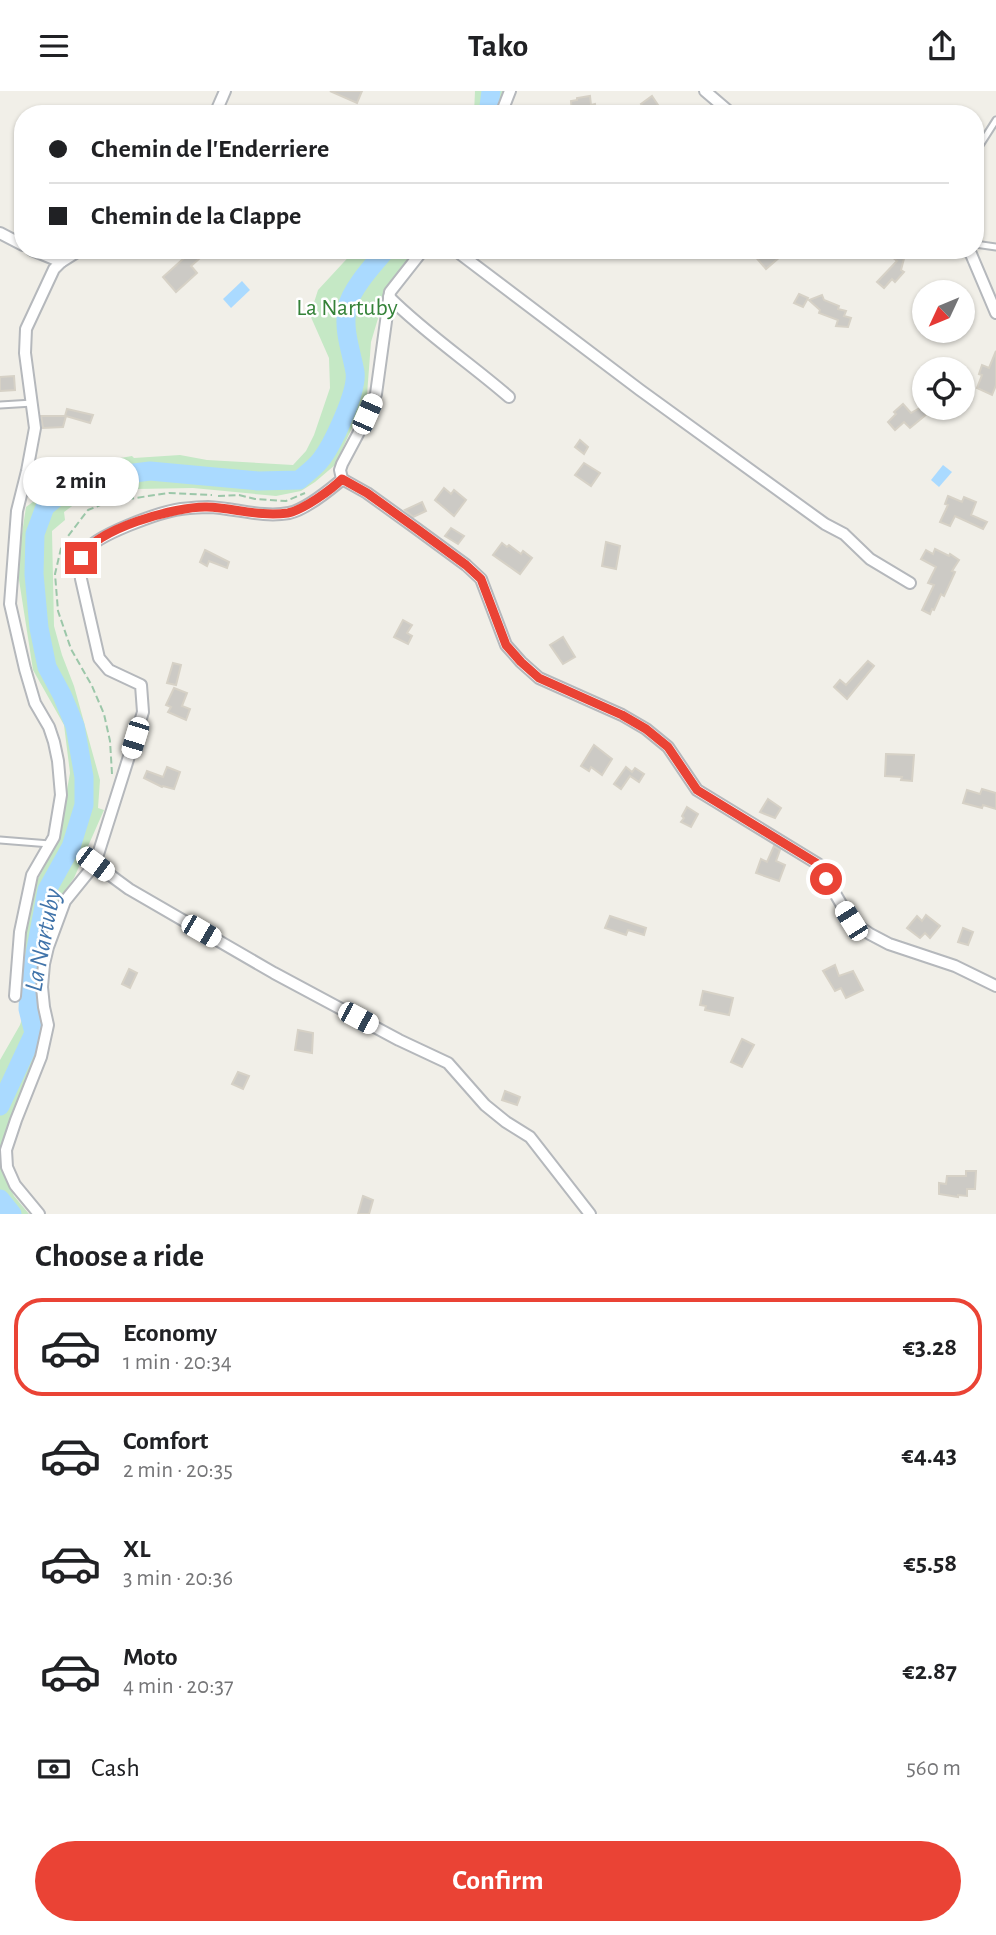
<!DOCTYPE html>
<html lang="en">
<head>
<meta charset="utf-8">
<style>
	:root { --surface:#fff; --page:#f2f2f2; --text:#202124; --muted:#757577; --line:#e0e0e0; --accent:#ea4335 }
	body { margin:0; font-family:"Alegreya Sans",sans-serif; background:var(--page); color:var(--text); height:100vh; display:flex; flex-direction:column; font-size:26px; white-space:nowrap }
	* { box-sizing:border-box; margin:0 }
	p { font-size:23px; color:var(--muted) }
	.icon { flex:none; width:38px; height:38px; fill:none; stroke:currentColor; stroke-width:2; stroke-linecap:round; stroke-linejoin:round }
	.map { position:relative; height:1123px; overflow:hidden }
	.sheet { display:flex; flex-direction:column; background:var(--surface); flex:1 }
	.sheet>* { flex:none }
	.guide { position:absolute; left:14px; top:14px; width:970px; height:154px; border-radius:28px; box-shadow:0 2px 5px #0004; display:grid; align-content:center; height:154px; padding:0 35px; background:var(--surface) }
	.needle { width:46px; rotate:226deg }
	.controls { position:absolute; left:912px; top:189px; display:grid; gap:14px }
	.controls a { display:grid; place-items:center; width:63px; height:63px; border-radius:50%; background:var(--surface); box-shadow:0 2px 5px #0004; font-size:35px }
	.end { position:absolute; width:32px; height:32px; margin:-16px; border:9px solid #ea4335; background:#fff; box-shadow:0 0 0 4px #fff }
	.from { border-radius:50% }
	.bubble { position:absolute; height:49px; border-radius:24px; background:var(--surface); box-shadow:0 2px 5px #0004; font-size:23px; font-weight:700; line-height:49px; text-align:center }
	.car { position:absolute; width:21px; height:42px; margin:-21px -10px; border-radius:9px; box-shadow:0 0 5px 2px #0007; background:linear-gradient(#fff 24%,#345 0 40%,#fff 0 76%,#345 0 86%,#fff 0) }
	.guide b { display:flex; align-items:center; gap:24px; height:66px; font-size:26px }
	.guide b+b { border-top:2px solid var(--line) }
	.guide i { width:18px; height:18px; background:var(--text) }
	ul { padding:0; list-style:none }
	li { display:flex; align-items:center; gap:21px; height:98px; margin:0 14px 10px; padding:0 21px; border:4px solid transparent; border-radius:28px }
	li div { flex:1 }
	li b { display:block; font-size:26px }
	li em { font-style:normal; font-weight:700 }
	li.selected { border-color:var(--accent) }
	li>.icon { width:63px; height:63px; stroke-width:1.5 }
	h2 { padding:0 35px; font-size:32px; line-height:84px }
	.pay { display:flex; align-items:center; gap:18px; height:77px; padding:0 35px; font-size:26px }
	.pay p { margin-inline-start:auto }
	.action { display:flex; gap:14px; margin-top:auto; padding:14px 35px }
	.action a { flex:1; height:80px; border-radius:42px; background:var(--accent); color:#fff; font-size:28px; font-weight:700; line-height:80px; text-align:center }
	header { display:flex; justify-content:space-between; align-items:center; height:91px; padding:0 35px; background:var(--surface); font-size:32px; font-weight:700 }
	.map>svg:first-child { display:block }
	.green { fill:#c5e8c5 }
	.water { fill:#aadaff }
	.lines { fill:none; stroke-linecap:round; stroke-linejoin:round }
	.river { stroke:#aadaff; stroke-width:19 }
	.building { fill:#cccac5; stroke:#d6d1c6; stroke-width:2 }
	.service-casing { stroke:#b5b8bc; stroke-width:9 }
	.minor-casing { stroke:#b5b8bc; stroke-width:14 }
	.path { stroke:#9cc7a9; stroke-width:2; stroke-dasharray:7 3.5; stroke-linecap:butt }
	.service { stroke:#fff; stroke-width:5 }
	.minor { stroke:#fff; stroke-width:10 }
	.route { stroke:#ea4335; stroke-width:9 }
	.labels { text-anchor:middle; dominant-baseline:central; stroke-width:5; stroke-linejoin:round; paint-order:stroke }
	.park-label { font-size:24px; fill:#348238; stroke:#fff }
	.water-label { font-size:26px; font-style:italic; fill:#4174aa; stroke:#fff }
</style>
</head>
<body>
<header><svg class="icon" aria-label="menu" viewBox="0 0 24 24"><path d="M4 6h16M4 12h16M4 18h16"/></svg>Tako<svg class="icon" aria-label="share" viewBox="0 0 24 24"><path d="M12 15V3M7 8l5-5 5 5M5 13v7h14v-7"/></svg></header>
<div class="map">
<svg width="996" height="1123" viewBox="0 0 996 1123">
	<rect width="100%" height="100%" fill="#f1efe8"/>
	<g class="green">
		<path d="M475 0H505L498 23H474Z"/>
		<path d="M355 159H416L387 197 371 251 367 304 335 374 315 391 301 400 276 405 193 397 136 398 79 410 64 421 65 429 52 440 54 535 62 564 74 595 100 689 98 717 104 719 74 787 62 804 44 888 38 896 40 923 46 929 15 1037 0 1057V969L20 934 25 919 18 907 23 843 31 801 58 750 70 682 64 634 33 579 17 476 26 416 85 373 132 365 134 367 180 364 207 369 293 374 306 360 314 344 330 297 329 267 310 224 318 199Z"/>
		<path d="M0 1072 14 1105 29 1123H0Z"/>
	</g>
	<g class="water">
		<path d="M242 190 250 199 231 217 223 208Z"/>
		<path d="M943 374 952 381 939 396 931 389Z"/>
	</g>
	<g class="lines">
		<g class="river">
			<path d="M488 23 491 0"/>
			<path d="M0 1015 34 942 28 918 29 895 47 799 71 756 84 714V686L75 635 62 604 47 576 39 537 34 483 35 443 45 416 73 393 110 385 150 380 258 390 299 389C306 383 314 377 319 371 332 356 358 300 355 281 351 259 343 240 347 217 350 199 374 173 386 159"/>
			<path d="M0 1108 12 1123"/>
		</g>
	</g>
	<g class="building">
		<path d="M330 0H362L357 12Z"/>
		<path d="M590 5 591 14 595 13 596 23H572L571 10 577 9V7Z"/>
		<path d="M652 5 660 17 657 19 660 23H648L641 13Z"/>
		<path d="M186 159H209L191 175 197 182 176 201 163 186 183 168 180 164Z"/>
		<path d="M760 159H788L766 178 754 164Z"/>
		<path d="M884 159H903L902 164 906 160 901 179 904 181 895 191 892 188 884 197 877 191 897 170Z"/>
		<path d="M799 203 808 207 803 216 794 212Z"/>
		<path d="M822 204 824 209 839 215 838 218 846 220 844 225 851 227 848 236 836 235 838 229 819 222 820 219 809 209Z"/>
		<path d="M996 260V294L992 304 977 297 982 284 979 283 982 274 989 277Z"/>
		<path d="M14 285 15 299 0 300V286Z"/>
		<path d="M903 313 911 322 923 315 928 322 910 337 904 331 895 339 888 331 896 323 894 321Z"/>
		<path d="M67 318 93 324 90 332 66 325 63 336 43 337 41 325H65Z"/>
		<path d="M580 349 588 356 584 363 575 356Z"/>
		<path d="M584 372 600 382 591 395 575 384Z"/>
		<path d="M444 397 451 403 454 399 466 409 454 425 435 409Z"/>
		<path d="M948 405 962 411 964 406 976 411 971 424 987 431 983 438 955 425 950 435 940 431 948 414 945 413Z"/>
		<path d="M422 411 426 420 413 426 405 419Z"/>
		<path d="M451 437 464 445 458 453 445 445Z"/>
		<path d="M606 451 620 455 616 478 602 475Z"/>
		<path d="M502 452 507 456 509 454 521 463 523 460 532 467 520 483 493 464Z"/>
		<path d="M935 458 949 465 950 463 959 469 952 480 955 481 944 505 941 503 934 519 932 518 930 523 922 519 934 494 928 492 936 476 921 468 926 459 933 463Z"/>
		<path d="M205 459 229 471 227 477 209 470 207 475 200 471Z"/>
		<path d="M403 529 412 534 407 542 412 545 408 553 394 546Z"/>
		<path d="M563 546 575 566 563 573 550 554Z"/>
		<path d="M868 570 874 575 847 608 834 596 840 589 846 594Z"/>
		<path d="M173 572 181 574 176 594 167 592Z"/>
		<path d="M174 597 187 602 182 615 190 618 186 629 168 621 171 616 166 614Z"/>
		<path d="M594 654 612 668 602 684 591 676 589 680 581 675Z"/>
		<path d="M886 663 914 664 912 690 901 689 902 686 885 685Z"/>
		<path d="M167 676 180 681 174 698 163 695 162 696 144 687 147 680 163 686Z"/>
		<path d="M626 676 632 681 635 677 644 683 639 691 630 685 621 698 614 693Z"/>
		<path d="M982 698 996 702V718L983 714 982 717 963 712 967 699 980 703Z"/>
		<path d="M768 708 781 717 775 727 760 721Z"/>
		<path d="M687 716 698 723 691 736 681 731 684 727 682 725Z"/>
		<path d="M774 755 780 759 776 770 785 774 779 790 756 782 761 768 767 771Z"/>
		<path d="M926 824 940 835 930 847 925 842 920 847 907 837 917 825 922 830Z"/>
		<path d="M610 825 646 837 644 844 628 839 626 844 605 837Z"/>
		<path d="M963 837 973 841 968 854 958 851Z"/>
		<path d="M835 874 839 885 853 880 863 899 846 907 841 897 835 900 823 880Z"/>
		<path d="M129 878 137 882 130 897 122 893Z"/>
		<path d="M703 900 733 907 729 924 705 919 706 915 700 914Z"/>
		<path d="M298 939 313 942 312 962 295 959Z"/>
		<path d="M742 948 754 954 742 976 731 971Z"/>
		<path d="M238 981 249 985 243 998 232 993Z"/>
		<path d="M505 1000 520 1006 517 1014 502 1009Z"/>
		<path d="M966 1080H976L975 1098H967V1105L958 1104V1106L939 1103V1092L946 1093 947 1085H966Z"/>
		<path d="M363 1105 373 1109 369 1123H358Z"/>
	</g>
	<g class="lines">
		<defs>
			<g id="service">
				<path d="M975 62 996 29"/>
				<path d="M975 153 996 156"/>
				<path d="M0 314 33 312"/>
				<path d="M0 749 50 753"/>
			</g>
			<g id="minor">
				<path d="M705 0 732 23"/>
				<path d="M215 23 225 0"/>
				<path d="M501 23 510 0"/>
				<path d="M0 142 23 154"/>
				<path d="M32 159 61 171"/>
				<path d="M455 159 640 299 825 433 844 443 870 468 910 492"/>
				<path d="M967 159 971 163 996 222"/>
				<path d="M389 206C426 243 470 272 509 306"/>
				<path d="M342 388 367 402 417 438 466 474 481 488 506 554 521 571 539 587 622 624 646 638 668 656 697 699 818 773 851 830 870 843 889 853 955 875 996 895"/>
				<path d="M95 773 129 798 274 882 399 949 448 972 485 1014 506 1031 530 1046 590 1123"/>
				<path d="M15 905 20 841 32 784 54 746 61 704 58 670 54 651 49 636 35 612 25 578 10 513 17 420 27 380 35 337 25 262 26 238 54 178 61 171 80 159"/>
				<path d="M39 1123 15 1094 7 1076 6 1059 16 1029 41 966 48 934 44 916 42 896 44 873 48 856 65 810 95 773 143 621 141 594 109 579 99 567 81 488C80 479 79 470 84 462 94 444 160 421 181 418 190 417 200 416 208 416 235 417 262 427 289 422 304 419 327 401 339 391L342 388 340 379 342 373 358 343 376 303 390 201 423 159"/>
			</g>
		</defs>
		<use href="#service" class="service-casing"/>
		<use href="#minor" class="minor-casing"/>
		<g class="path">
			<path d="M218 405 239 404 255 408 286 410 305 402"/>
			<path d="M112 683 110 650 104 623 92 595 71 558 58 520 55 483 62 453 88 419 108 411 169 402 212 404"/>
		</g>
		<use href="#service" class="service"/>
		<use href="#minor" class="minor"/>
	</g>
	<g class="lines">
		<path class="route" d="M81 467C93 438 177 415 207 416 234 417 260 426 288 422 303 419 331 399 342 388L367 402 417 438 466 474 481 488 506 554 521 571 539 587 622 624 646 638 668 656 697 699 818 773 826 788"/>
	</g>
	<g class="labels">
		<g class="park-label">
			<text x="347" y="217">La Nartuby</text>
		</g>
		<g class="water-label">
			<text transform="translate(43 849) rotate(-79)">La Nartuby</text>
		</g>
	</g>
</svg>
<div class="controls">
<a><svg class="needle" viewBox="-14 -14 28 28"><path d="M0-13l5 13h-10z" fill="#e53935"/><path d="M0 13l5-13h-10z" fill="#757577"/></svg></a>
<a><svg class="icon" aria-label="locate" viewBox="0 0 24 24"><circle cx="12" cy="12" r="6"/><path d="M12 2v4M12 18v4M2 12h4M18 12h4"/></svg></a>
</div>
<i class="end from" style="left:826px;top:788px"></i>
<i class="end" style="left:81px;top:467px"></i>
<div class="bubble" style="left:23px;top:366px;width:116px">2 min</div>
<i class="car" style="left:367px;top:323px;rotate:24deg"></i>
<i class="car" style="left:135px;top:647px;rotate:197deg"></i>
<i class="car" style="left:95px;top:773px;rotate:127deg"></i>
<i class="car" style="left:851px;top:830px;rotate:328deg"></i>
<i class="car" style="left:201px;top:840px;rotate:120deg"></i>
<i class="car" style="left:358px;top:927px;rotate:118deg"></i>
<div class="guide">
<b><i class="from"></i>Chemin de l'Enderriere</b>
<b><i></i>Chemin de la Clappe</b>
</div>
</div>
<section class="sheet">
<h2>Choose a ride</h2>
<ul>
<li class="selected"><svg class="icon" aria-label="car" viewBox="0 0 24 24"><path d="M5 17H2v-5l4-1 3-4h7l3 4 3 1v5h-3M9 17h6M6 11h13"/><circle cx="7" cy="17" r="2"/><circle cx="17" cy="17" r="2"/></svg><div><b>Economy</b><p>1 min · 20:34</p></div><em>€3.28</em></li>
<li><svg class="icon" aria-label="car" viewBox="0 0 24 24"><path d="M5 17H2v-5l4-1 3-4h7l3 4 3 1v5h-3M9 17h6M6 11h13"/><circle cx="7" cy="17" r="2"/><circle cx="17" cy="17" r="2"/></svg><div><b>Comfort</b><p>2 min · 20:35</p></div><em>€4.43</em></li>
<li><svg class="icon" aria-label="car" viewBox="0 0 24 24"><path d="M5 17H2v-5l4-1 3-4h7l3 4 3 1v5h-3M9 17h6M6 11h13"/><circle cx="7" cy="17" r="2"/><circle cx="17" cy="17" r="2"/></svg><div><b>XL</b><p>3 min · 20:36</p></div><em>€5.58</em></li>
<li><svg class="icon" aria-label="car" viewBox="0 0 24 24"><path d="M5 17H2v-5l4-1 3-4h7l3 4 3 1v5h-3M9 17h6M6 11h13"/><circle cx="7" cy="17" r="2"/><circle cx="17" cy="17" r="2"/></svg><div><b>Moto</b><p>4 min · 20:37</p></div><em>€2.87</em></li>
</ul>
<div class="pay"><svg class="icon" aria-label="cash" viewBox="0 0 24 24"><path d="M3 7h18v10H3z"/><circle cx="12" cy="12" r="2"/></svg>Cash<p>560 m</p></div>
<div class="action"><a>Confirm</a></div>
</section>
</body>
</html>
